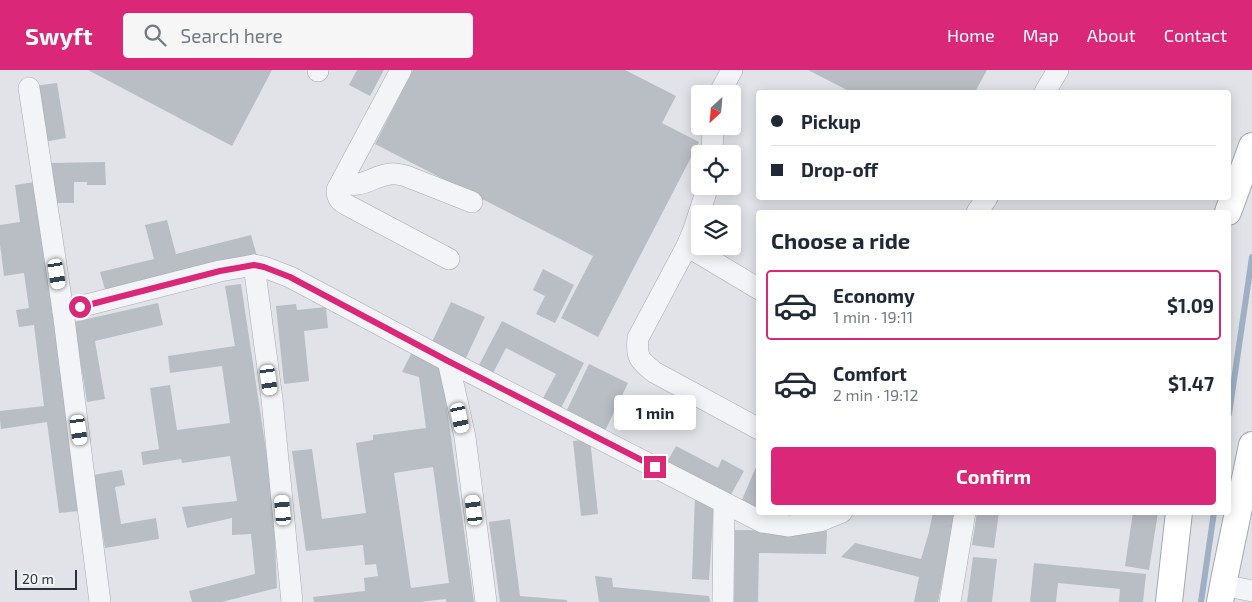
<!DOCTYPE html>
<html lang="en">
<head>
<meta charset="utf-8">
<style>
	:root { --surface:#fff; --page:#f6f6f7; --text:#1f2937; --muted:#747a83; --line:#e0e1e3; --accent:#db2777 }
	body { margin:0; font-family:"Exo 2",sans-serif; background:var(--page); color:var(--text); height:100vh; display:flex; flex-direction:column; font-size:19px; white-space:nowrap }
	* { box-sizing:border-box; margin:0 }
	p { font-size:16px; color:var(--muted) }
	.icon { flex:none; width:28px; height:28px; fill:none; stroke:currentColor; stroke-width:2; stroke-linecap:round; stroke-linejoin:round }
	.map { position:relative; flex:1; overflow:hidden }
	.panel { position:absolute; left:756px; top:140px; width:475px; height:305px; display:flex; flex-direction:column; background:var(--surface); border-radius:5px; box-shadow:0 2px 12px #0003 }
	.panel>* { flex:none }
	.guide { position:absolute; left:756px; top:20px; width:475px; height:110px; border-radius:5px; box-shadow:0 2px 12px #0003; display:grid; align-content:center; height:110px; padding:0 15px; background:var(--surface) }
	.needle { width:32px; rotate:206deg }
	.fabs { position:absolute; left:691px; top:15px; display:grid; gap:10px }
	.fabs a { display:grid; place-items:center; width:50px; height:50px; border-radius:5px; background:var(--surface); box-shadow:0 2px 12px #0003; font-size:25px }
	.scale { position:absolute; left:15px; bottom:12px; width:62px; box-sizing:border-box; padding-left:5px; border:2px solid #2b313e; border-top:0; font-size:14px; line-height:18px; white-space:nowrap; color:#2b313e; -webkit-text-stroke:4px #f0f2f6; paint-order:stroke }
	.end { position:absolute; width:22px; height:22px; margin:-11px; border:6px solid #db2777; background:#fff; box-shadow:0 0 0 2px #fff }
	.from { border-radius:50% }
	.bubble { position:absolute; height:35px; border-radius:5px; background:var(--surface); box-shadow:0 2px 12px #0003; font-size:16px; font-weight:700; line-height:35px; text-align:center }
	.car { position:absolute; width:15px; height:30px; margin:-15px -8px; border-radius:6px; box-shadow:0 0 4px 1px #0007; background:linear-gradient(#fff 24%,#345 0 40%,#fff 0 76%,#345 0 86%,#fff 0) }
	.guide b { display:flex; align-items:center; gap:18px; height:48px; font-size:19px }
	.guide b+b { border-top:1px solid var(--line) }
	.guide i { width:12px; height:12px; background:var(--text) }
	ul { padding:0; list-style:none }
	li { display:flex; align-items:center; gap:15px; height:70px; margin:0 10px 8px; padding:0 5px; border:2px solid transparent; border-radius:5px }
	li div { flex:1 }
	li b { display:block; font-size:19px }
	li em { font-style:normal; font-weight:700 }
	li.selected { border-color:var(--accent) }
	li>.icon { width:45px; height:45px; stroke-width:1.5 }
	h2 { padding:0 15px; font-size:22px; line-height:60px }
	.cta { display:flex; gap:10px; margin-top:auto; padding:10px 15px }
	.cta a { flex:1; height:58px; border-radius:5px; background:var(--accent); color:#fff; font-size:20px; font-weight:700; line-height:58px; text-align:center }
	header { display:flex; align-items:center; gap:30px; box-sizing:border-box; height:70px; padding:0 25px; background:var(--accent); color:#fff }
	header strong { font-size:24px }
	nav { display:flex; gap:28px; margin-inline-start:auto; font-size:18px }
	.search { width:350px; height:45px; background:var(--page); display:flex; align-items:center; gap:12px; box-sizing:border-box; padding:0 18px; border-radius:5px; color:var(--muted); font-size:19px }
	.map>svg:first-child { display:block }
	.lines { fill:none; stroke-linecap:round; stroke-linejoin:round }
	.stream { stroke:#9fb0c5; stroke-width:6 }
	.building { fill:#b9bdc4; fill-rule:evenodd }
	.minor-casing { stroke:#a7aab2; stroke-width:22 }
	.major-casing { stroke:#a1a8b3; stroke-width:28 }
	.minor { stroke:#f3f4f7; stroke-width:21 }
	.major { stroke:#fff; stroke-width:26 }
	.route { stroke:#db2777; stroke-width:6 }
</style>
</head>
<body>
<header>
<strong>Swyft</strong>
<div class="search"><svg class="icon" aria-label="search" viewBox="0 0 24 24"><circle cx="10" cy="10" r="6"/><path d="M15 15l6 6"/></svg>Search here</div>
<nav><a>Home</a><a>Map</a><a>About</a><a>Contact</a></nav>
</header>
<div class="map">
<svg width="1252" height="532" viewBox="0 0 1252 532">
	<rect width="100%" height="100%" fill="#e1e3e8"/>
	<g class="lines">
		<g class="stream">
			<path d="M1229 344 1252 187"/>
			<path d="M1201 532 1214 442"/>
		</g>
	</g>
	<g class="building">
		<path d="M88 0H272L232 76Z"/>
		<path d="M357 0H384L370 26 349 15Z"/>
		<path d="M413 0H625L676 26 662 53 699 72 598 267 561 248 593 186 375 74Z"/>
		<path d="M808 0H987L975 22H851Z"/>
		<path d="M57 13 66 68 43 72 34 16Z"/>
		<path d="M105 92 106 115H87V112H74V133H52L51 93Z"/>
		<path d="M35 112 79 441 59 443 47 352 1 359 0 350V341L44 336 34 255 19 257 16 240 29 238 24 203 4 206 0 174V155L20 152 15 115Z"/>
		<path d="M167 150 176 184 251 165 257 186 106 223 100 202 154 189 145 155Z"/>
		<path d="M543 199 574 215 555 253 536 244 545 226 533 220Z"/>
		<path d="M241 214 273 427 277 518 222 532H192L189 521 255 504 251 464 232 465V448L187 458 182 437 237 431 230 386 182 393 181 389 143 395 141 382 159 379 150 318 170 315 177 360 230 353 222 296 170 303 168 286 235 276 225 216Z"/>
		<path d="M451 232 485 247 465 290 431 274Z"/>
		<path d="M158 233 163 255 95 271 105 329 87 332 74 252Z"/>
		<path d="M296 234 297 240 326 237 328 258 304 261 309 311 284 314 276 236Z"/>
		<path d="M502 251 584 293 560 340 542 330 556 304 506 278 492 305 478 297Z"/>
		<path d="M413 280 441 295 474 532H446V529L419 532H314L313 527 365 521 364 508 378 506 376 494 365 495 363 475 306 481 292 381 312 379 322 449 366 443 356 373 373 370V365L426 358 419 307 402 302ZM433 397 449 513 411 518 394 403Z"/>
		<path d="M589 294 628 313 605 361 566 342Z"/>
		<path d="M590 369 598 444 581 446 573 371Z"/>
		<path d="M676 376 718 398 722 389 744 401 729 428 666 394Z"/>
		<path d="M757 395H759V438L740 434Z"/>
		<path d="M122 400 125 415 115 417 121 454 156 448 159 469 105 478 93 405Z"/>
		<path d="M695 425 714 433 709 510 692 509Z"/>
		<path d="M933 442H956L938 532H914L919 507 841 487 855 473 921 489 929 462Z"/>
		<path d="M977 442H999L994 478 972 475Z"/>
		<path d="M1133 442H1158L1149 500 1125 496Z"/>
		<path d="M510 449 520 526 567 530V532H500L489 452Z"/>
		<path d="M735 460 827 461 826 484 759 483 758 532H734Z"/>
		<path d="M973 487 997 489 992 532H967Z"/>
		<path d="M1034 493 1146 504 1143 532H1119L1120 519 1058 513 1056 532H1030Z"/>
		<path d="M595 506 612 508 613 517 709 526 710 532H599Z"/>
	</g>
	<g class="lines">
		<defs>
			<g id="minor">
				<path d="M401 0 337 120C337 128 340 131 347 135L449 189"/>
				<path d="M318 1V0"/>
				<path d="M29 18 63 241 100 532"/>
				<path d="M1045 22 1058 0"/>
				<path d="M719 24 732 0"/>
				<path d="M712 84 713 56"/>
				<path d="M342 111C360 121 372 106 390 104 396 103 401 105 406 106L472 132"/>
				<path d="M977 142 987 128"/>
				<path d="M687 176 694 159 708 116"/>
				<path d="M254 195 272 329 292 532"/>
				<path d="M759 219 687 176 638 268C636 287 639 290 654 302L759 359"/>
				<path d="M63 241 220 201 254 195 264 197 290 207 448 291 762 452 789 456 820 451 842 442"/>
				<path d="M448 291 465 367 486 532"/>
				<path d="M1223 515 1252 521"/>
				<path d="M723 532 724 433"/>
				<path d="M950 532 965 442"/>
			</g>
			<g id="major">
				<path d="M1228 142 1252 76"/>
				<path d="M1169 532 1179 442"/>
				<path d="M1220 532 1225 505 1252 375"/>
			</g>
		</defs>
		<use href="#minor" class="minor-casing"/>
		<use href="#major" class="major-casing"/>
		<use href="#minor" class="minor"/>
		<use href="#major" class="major"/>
	</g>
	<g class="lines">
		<path class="route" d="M80 237 220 201 254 195 264 197 290 207 448 291 655 397"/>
	</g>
</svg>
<div class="fabs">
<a><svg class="needle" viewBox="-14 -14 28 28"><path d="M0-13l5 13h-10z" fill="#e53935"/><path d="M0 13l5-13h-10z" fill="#747a83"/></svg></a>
<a><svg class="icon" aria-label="locate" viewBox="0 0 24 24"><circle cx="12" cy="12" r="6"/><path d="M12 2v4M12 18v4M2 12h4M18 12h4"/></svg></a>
<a><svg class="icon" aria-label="layers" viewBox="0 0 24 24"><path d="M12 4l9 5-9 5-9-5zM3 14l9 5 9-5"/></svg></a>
</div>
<div class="scale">20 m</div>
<i class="end from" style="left:80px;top:237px"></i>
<i class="end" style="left:655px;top:397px"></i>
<div class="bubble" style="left:614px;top:325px;width:82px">1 min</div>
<i class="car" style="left:57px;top:204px;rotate:171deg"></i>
<i class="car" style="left:269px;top:310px;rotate:172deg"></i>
<i class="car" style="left:460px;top:348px;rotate:168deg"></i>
<i class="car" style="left:79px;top:360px;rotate:172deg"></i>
<i class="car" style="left:283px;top:440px;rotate:355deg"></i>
<i class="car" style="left:474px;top:440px;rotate:353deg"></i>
<div class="guide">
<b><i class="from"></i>Pickup</b>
<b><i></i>Drop-off</b>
</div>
<section class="panel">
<h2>Choose a ride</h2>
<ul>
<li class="selected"><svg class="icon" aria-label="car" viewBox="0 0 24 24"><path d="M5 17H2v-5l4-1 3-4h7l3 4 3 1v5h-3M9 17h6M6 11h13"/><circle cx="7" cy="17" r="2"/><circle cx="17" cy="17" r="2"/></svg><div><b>Economy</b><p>1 min · 19:11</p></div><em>$1.09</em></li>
<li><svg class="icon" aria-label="car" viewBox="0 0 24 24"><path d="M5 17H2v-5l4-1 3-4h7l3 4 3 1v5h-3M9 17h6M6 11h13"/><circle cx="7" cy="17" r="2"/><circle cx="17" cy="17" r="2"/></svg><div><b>Comfort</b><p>2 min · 19:12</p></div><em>$1.47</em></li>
</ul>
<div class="cta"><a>Confirm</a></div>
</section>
</div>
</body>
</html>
